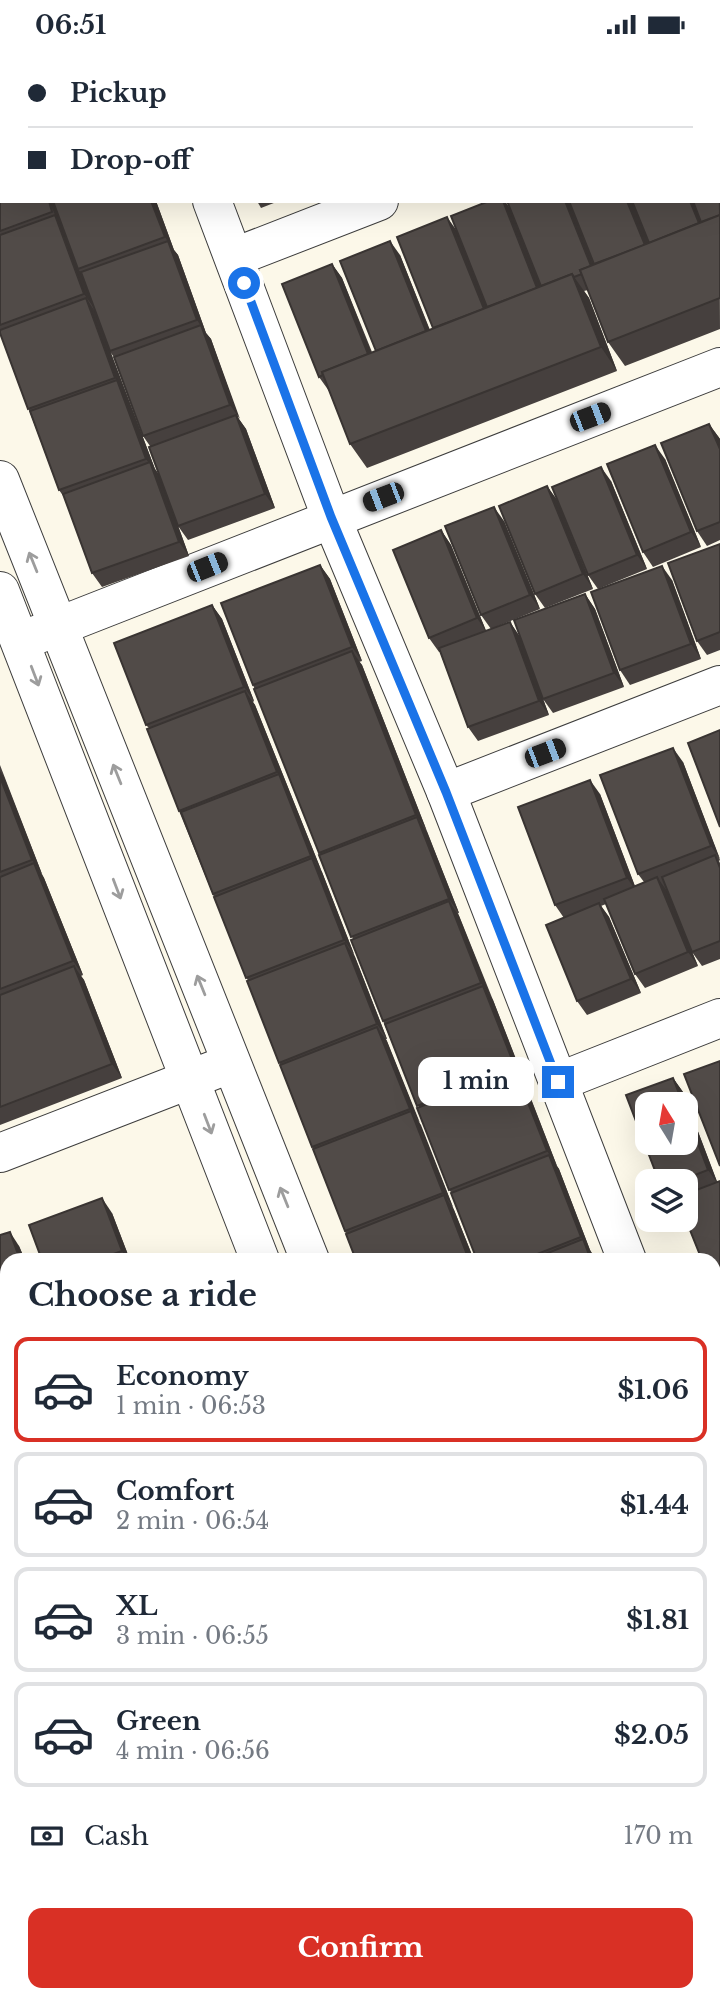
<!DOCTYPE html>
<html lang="en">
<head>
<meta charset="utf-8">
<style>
	:root { --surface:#fff; --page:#f2f2f3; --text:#1f2937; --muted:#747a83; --line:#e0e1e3; --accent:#d93025 }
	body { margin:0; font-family:"Libre Baskerville",serif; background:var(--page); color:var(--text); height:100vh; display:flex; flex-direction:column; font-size:26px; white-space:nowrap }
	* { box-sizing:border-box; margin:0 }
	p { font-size:23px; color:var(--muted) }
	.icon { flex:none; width:38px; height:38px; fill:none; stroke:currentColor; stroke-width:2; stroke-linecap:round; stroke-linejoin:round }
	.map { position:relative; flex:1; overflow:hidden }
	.side { position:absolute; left:0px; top:1204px; width:721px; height:749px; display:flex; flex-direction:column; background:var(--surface); border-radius:21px 21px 0 0; box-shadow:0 7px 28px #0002 }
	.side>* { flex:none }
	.top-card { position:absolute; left:0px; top:0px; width:721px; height:154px; box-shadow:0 7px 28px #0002; display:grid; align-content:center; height:154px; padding:0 28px; background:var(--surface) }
	.needle { width:46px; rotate:349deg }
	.fabs { position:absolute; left:635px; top:1043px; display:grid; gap:14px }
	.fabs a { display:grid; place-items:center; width:63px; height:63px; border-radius:14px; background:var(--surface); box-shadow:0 7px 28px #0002; font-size:35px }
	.end { position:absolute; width:32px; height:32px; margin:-16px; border:9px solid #1a73e8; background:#fff; box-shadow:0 0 0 4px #fff }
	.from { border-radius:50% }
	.bubble { position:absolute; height:49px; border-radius:14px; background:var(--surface); box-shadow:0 7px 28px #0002; font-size:23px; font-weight:800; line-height:49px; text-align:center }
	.car { position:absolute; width:21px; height:42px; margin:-21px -10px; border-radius:9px; box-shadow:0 0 5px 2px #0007; background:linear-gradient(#222 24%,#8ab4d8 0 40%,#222 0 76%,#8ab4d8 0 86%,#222 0) }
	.top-card b { display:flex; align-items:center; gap:24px; height:66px; font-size:26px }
	.top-card b+b { border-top:2px solid var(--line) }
	.top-card i { width:18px; height:18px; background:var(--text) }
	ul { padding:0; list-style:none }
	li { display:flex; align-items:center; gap:21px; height:105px; margin:0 14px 10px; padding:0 14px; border:4px solid var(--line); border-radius:14px }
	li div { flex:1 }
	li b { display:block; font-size:26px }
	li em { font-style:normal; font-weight:800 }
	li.on { border-color:var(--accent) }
	li>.icon { width:63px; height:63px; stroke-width:1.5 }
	h2 { padding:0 28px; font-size:32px; line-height:84px }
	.pay { display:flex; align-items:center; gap:18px; height:77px; padding:0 28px; font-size:26px }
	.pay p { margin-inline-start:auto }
	.cta { display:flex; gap:14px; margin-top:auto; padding:14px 28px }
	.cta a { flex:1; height:80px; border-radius:14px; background:var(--accent); color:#fff; font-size:28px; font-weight:800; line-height:80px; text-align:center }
	.status { display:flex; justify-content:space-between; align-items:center; height:49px; padding:0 35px; background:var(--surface); direction:ltr }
	.status svg { height:19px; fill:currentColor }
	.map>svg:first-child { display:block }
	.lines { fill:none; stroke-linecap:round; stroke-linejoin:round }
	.minor-casing { stroke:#3d3d3d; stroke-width:40 }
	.minor { stroke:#fff; stroke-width:38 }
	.wall { fill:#46403e }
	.shaded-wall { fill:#393432 }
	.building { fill:#514b48; stroke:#393432; stroke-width:2 }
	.oneway { stroke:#9d9d9d }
	.route { stroke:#1a73e8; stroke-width:9 }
</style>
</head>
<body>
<div class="status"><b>06:51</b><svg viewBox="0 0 49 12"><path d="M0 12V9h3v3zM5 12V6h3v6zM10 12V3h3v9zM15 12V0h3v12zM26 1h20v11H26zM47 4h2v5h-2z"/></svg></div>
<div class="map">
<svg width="720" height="1953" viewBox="0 0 720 1953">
	<rect width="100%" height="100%" fill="#fcf8e9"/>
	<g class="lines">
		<defs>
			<g id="minor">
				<path d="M148 0 149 2"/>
				<path d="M12 2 16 0"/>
				<path d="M719 22H720"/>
				<path d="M212 152 331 468 446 743 627 1211"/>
				<path d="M235 208 379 152"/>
				<path d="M0 431 310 1211"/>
				<path d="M0 542 260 1211"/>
				<path d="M21 592 720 318"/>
				<path d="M446 743 720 636"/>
				<path d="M558 1033 720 969"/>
				<path d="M0 1104 214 1021"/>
				<path d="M714 1283 720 1280"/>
				<path d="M0 1600 7 1619"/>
				<path d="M714 1650 720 1648"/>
				<path d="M714 1707 720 1705"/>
				<path d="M514 1946 517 1953"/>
				<path d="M569 1946 572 1953"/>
				<path d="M83 1953 100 1946"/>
			</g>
		</defs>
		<use href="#minor" class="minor-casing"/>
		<use href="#minor" class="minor"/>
	</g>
	<g class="wall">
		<path d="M467 0H645L646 2H468Z"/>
		<path d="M719 69 720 280 625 317 608 293 588 241 584 242 589 249 617 322 367 419 350 395 329 342 319 328 332 215 342 229 372 303 376 302 400 206 430 281 433 279 457 182 489 152H505L510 161 569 152Z"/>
		<path d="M0 91 2 152H156L174 201 178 206 206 284 211 290 239 370 246 380 275 459 188 491 178 477 150 397 143 387 114 308 110 303 155 420 160 427 189 507 102 538 92 524 64 448 59 441 0 284Z"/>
		<path d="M257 152H279L261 159Z"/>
		<path d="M709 375 720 390V491L707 497 697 482Z"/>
		<path d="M665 410 701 498 653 518 643 503Z"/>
		<path d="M611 432 647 520 598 540 588 526Z"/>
		<path d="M547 437 557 451 593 540 545 559 535 545Z"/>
		<path d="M504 472 540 560 491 580 481 566Z"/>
		<path d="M441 481 451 496 486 582 510 573 520 588 549 666 478 692 468 678 440 603H439L429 589Z"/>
		<path d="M720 495V601L707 606 697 592Z"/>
		<path d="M320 516 330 530 362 612 359 613 362 616 459 864H458L493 951 557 1117 559 1120 590 1201 596 1211H477L452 1144 449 1141 419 1058 383 972 353 890 253 636Z"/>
		<path d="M672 531 701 610 630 636 620 621Z"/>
		<path d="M585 545 595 560 624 638 553 664 543 650Z"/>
		<path d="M212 556 222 570 254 652 253 653 255 656 322 823 387 990H386L474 1211H356L248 932 179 762 149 679 146 676Z"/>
		<path d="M683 713 720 811 719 812 720 814V910L702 917 692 903 698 917 645 939 635 925 606 855 601 857 609 868 641 944 587 966 577 952 564 869 555 856 600 745 635 837 644 833 638 825Z"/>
		<path d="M0 716 42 825 44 829 83 926 81 927 84 931 122 1029 0 1076Z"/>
		<path d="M673 1029 683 1043 717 1133 720 1132V1240L718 1241 714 1235V1211L686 1171V1132H659Z"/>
		<path d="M112 1164 130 1211H42Z"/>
		<path d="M0 1186 19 1197 25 1211H7V1261L0 1264Z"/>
		<path d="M7 1280V1358L0 1360V1282Z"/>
		<path d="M714 1433 720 1449V1561L714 1545Z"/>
		<path d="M0 1736 7 1753V1919L0 1922Z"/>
	</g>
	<g class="shaded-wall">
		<path d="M49 152H53L78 220 81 224 94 259 84 245 55 166Z"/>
		<path d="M151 152H156L174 201 178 206 206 284 211 290 240 370 230 356 201 277 197 271 168 193 165 188Z"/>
		<path d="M503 152H505L511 161 548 255 538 241Z"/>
		<path d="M565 152H569L602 235 592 221Z"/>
		<path d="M627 152H632L656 214 646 199Z"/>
		<path d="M690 152H694L704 176 701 179Z"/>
		<path d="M447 168 457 182 494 276 484 262Z"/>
		<path d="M390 192 400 206 437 300 428 286Z"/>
		<path d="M332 215 342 229 379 323 369 308Z"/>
		<path d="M572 225 589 249 617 322 601 298Z"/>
		<path d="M86 249 96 264 155 420 160 427 189 507 179 493 151 417 146 410Z"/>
		<path d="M236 366 246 380 275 459 265 445Z"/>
		<path d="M709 375 720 390V400Z"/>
		<path d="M655 396 665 410 701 498 691 483Z"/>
		<path d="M601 418 611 432 647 520 637 506Z"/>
		<path d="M547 437 557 451 593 540 583 525Z"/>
		<path d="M494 458 504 472 540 560 530 546Z"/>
		<path d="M441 481 451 496 487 584 477 569Z"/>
		<path d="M320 516 330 530 362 612 352 598Z"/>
		<path d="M662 517 672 531 701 610 691 595Z"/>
		<path d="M585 545 595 560 624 638 614 624Z"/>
		<path d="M212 556 222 570 254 652 244 638Z"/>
		<path d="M510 573 520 588 549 666 539 652Z"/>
		<path d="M352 602 362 616 426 780 416 766Z"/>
		<path d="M245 642 255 656 321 821 311 807Z"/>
		<path d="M673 699 683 713 720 810 711 797Z"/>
		<path d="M0 722 4 728 42 825 32 811 0 728Z"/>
		<path d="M590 731 600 745 637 843 627 829Z"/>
		<path d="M417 768 427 783 459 864 449 850Z"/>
		<path d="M312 809 322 823 354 905 344 891Z"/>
		<path d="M34 814 44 829 83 926 73 912Z"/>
		<path d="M657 828 667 842 698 917 688 903Z"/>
		<path d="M449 852 459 867 491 948 481 934Z"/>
		<path d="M599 854 609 868 641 944 631 930Z"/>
		<path d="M345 894 355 908 387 990 377 975Z"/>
		<path d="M74 917 84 931 122 1029 112 1015Z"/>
		<path d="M483 937 493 951 525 1033 515 1018Z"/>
		<path d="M377 978 387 992 420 1074 410 1060Z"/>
		<path d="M515 1021 525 1035 557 1117 547 1102Z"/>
		<path d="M673 1029 683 1043 718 1135 708 1121 686 1063V1055H683Z"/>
		<path d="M411 1062 421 1076 453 1158 443 1144Z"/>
		<path d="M549 1106 559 1120 590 1201 596 1211H591L584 1192 581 1188Z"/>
		<path d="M444 1146 454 1161 474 1211H469Z"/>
		<path d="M102 1149 112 1164 130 1211H128L122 1202Z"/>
		<path d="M10 1183 19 1197 25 1211H20Z"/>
		<path d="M714 1433 720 1449V1456L714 1445Z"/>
		<path d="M0 1736 7 1753V1766L0 1747Z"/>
		<path d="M430 1946H434L437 1953H432Z"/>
	</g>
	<g class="building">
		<path d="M376 0H461L462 2H377Z"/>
		<path d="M467 0H552L553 2H468Z"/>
		<path d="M556 0H610L605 2H557Z"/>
		<path d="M719 73 720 166 701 173 693 152H719Z"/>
		<path d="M0 91H2V152H49L52 163 0 182Z"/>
		<path d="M53 152H151L165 188 78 220Z"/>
		<path d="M489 152H503L537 239 487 258 451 167Z"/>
		<path d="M507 152H565L591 217 580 221 582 225 574 228 572 225 541 237Z"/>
		<path d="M569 152H627L645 196 594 215Z"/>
		<path d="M632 152H690L699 174 649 194Z"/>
		<path d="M55 166 84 245 0 276V186Z"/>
		<path d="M720 166V249L608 293 580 221Z"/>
		<path d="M447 168 484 260 433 279 397 188Z"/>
		<path d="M168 192 197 271 110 302 81 223Z"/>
		<path d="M390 192 426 282 376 302 340 212Z"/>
		<path d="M332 215 368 305 322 323 323 326 319 328 282 235Z"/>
		<path d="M572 225 601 298 350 395 322 323Z"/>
		<path d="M86 249 115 329 28 360 0 284V281Z"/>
		<path d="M201 276 230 356 143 387 114 308Z"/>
		<path d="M117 331 146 410 59 441 30 362Z"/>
		<path d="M236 366 265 445 178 477 149 398Z"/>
		<path d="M709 375 720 400V473L697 482 661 394Z"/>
		<path d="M655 396 691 483 643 503 607 415Z"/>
		<path d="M150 413 179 493 92 524 63 445Z"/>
		<path d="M601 418 637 506 588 526 552 438Z"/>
		<path d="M547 437 583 525 535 545 499 457Z"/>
		<path d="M494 458 530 546 481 566 445 477Z"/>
		<path d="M441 481 477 569 429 589 393 501Z"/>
		<path d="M720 495V583L697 592 668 514Z"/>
		<path d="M320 516 352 598 253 636 221 554Z"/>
		<path d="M662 517 691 595 620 621 591 543Z"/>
		<path d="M585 545 614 624 543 650 514 571Z"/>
		<path d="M212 556 244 638 146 676 114 594Z"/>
		<path d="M510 573 539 652 468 678 439 599Z"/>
		<path d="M352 602 416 766 319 804 254 640Z"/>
		<path d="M245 642 277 723 179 762 147 680Z"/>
		<path d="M720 681V778L688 694Z"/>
		<path d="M673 699 711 797 638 825 600 726Z"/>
		<path d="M279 725 311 807 213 845 181 763Z"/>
		<path d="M0 728 32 811 0 823Z"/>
		<path d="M590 731 627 829 555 856 518 758Z"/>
		<path d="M417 768 449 850 351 888 319 806Z"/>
		<path d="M715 806 720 819V892L692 903 662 828Z"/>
		<path d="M312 809 344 891 246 929 214 848Z"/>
		<path d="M34 814 73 912 0 940V828Z"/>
		<path d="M657 828 688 903 635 925 604 850Z"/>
		<path d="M449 852 481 934 383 972 351 891Z"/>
		<path d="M599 854 631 930 577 952 546 876Z"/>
		<path d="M345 894 377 975 279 1014 247 932Z"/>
		<path d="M74 917 112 1015 0 1058V946Z"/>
		<path d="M483 937 515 1018 417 1057 385 975Z"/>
		<path d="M377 978 410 1060 312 1098 280 1016Z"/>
		<path d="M720 1012V1117L684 1025Z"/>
		<path d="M515 1021 547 1102 449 1141 417 1059Z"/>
		<path d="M673 1029 683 1055H648V1094H686V1063L708 1121 679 1132H659L626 1046Z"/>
		<path d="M411 1062 443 1144 345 1182 313 1100Z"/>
		<path d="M549 1106 581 1188 522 1211H477L451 1144Z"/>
		<path d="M720 1132V1222L714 1224V1211H702L686 1171V1145Z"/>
		<path d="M444 1146 469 1211H356L346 1185Z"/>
		<path d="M102 1149 122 1202 97 1211H42L29 1176Z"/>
		<path d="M10 1183 20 1211H7V1243L0 1246V1186Z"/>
		<path d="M583 1190 591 1211H530Z"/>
		<path d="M7 1280V1340L0 1343V1282Z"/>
		<path d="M720 1339V1445L714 1429V1342Z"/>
		<path d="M720 1455V1560H719L714 1545V1457Z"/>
		<path d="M0 1747 7 1766V1777L0 1780Z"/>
		<path d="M7 1779V1839L0 1841V1782Z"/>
		<path d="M7 1841V1901L0 1904V1844Z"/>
		<path d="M720 1845V1951L715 1953H706L704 1946H714V1848Z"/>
		<path d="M292 1946H329L331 1953H274Z"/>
		<path d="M332 1946H430L432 1953H335Z"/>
	</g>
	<defs><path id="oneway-shaft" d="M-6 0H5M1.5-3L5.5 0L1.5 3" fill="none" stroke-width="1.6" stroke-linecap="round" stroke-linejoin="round" transform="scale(1.75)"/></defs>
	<g class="oneway">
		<use href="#oneway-shaft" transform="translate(33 513) rotate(-112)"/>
		<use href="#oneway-shaft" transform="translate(35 627) rotate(69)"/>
		<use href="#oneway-shaft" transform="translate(117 725) rotate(-112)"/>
		<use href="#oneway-shaft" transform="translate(117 840) rotate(69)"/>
		<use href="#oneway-shaft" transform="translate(201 936) rotate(-112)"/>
		<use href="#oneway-shaft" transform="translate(208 1075) rotate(69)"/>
		<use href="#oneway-shaft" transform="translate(284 1148) rotate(-112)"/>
	</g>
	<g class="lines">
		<path class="route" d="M244 234 331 468 446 743 558 1033"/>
	</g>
</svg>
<div class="fabs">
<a><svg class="needle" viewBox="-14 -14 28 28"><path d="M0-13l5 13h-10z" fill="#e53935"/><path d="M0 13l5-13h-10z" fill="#747a83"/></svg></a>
<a><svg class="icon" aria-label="layers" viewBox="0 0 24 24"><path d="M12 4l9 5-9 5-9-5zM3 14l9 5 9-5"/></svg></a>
</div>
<i class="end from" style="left:244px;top:234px"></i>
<i class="end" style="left:558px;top:1033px"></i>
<div class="bubble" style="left:418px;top:1008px;width:116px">1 min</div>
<i class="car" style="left:590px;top:368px;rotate:69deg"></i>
<i class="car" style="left:383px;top:448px;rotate:249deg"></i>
<i class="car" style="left:207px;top:518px;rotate:68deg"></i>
<i class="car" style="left:545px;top:704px;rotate:69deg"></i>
<div class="top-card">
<b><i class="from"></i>Pickup</b>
<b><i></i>Drop-off</b>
</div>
<section class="side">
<h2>Choose a ride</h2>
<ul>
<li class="on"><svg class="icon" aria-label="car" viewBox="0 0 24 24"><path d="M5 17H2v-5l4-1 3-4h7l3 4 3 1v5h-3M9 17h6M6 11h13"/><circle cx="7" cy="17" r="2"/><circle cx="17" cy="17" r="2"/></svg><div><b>Economy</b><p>1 min · 06:53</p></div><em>$1.06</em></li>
<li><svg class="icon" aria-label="car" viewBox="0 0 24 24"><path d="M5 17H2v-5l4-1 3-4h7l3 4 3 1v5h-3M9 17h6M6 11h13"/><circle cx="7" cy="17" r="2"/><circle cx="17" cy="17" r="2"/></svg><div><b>Comfort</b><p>2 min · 06:54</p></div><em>$1.44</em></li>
<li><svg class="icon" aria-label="car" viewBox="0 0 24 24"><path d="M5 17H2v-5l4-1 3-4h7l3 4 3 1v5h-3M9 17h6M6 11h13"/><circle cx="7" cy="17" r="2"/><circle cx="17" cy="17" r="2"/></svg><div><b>XL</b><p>3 min · 06:55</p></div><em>$1.81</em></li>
<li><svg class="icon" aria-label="car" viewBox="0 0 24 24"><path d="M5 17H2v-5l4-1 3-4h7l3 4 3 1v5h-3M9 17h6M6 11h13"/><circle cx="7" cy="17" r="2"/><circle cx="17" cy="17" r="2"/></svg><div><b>Green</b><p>4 min · 06:56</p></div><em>$2.05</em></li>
</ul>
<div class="pay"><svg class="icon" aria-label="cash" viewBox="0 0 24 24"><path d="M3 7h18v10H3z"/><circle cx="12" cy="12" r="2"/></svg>Cash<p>170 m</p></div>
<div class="cta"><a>Confirm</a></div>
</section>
</div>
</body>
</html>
